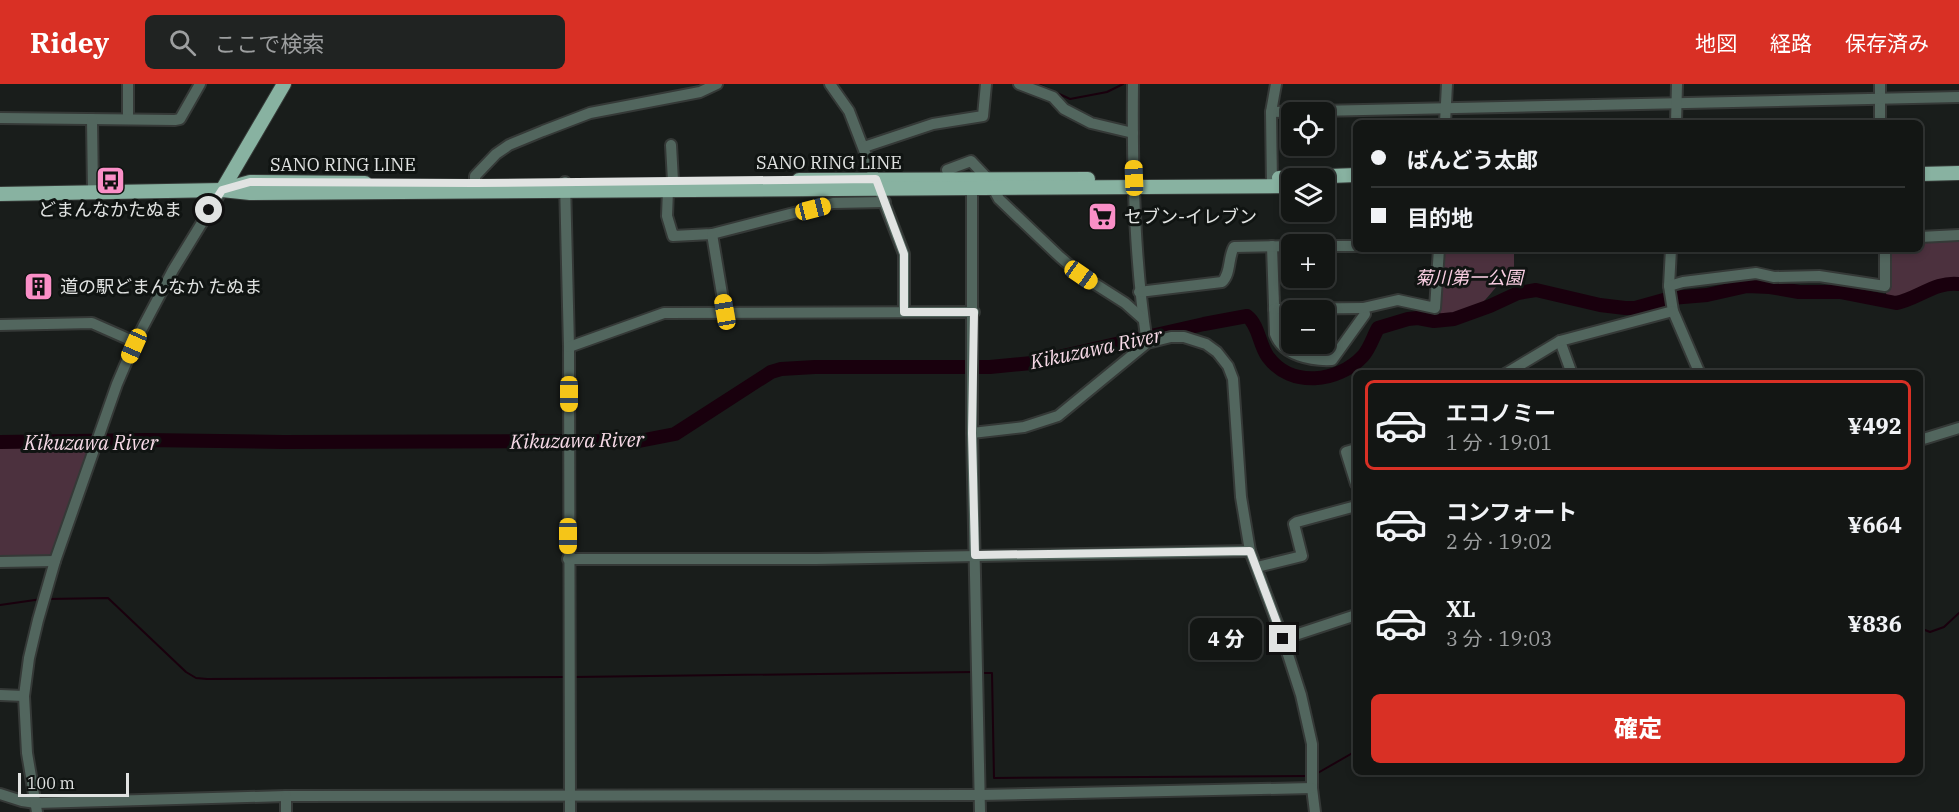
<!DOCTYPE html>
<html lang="ja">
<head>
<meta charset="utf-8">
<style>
	:root { --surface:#131614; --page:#202322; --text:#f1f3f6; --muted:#9d9fa0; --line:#323534; --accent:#d93025 }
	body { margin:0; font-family:"IBM Plex Serif","Noto Sans JP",serif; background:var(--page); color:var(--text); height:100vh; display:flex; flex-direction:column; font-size:22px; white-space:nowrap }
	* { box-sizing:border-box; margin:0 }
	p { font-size:20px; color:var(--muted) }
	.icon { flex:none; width:33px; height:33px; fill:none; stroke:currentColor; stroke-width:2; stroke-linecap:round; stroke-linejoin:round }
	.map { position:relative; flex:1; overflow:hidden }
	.panel { position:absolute; left:1353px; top:286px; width:570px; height:405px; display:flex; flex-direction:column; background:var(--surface); border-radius:9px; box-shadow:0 3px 9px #0003,0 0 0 2px var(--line) }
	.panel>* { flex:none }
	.banner { position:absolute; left:1353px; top:36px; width:570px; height:132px; border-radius:9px; box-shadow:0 3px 9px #0003,0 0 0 2px var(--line); display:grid; align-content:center; height:132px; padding:0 18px; background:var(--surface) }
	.controls { position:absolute; left:1281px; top:18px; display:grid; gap:12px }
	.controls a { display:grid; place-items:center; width:54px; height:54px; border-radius:9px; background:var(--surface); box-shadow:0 3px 9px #0003,0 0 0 2px var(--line); font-size:30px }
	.scale { position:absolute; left:18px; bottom:15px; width:111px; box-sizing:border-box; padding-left:6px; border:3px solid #e1e3e2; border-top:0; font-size:16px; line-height:21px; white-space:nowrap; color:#e1e3e2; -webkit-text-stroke:4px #101412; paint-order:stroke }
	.end { position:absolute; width:27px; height:27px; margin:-14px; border:8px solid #e1e3e2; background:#111; box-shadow:0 0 0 3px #111 }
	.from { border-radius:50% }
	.bubble { position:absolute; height:42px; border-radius:9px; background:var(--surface); box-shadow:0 3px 9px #0003,0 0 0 2px var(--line); font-size:20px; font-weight:800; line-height:42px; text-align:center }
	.car { position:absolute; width:18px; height:36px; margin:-18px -9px; border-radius:8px; box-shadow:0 0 4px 2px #0007; background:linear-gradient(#f5c518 24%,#345 0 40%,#f5c518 0 76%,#345 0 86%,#f5c518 0) }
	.banner b { display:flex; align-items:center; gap:21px; height:57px; font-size:22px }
	.banner b+b { border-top:2px solid var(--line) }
	.banner i { width:15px; height:15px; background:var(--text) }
	ul { padding:10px 0 0; list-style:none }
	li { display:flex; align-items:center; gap:18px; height:90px; margin:0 12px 9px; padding:0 6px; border:3px solid transparent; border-radius:9px }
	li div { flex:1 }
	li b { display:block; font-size:22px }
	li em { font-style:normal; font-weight:800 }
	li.active { border-color:var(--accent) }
	li>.icon { width:54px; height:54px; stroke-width:1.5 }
	.button { display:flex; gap:12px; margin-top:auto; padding:12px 18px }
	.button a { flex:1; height:69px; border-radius:9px; background:var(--accent); color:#fff; font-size:24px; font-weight:800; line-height:69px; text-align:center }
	header { display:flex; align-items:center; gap:36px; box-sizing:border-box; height:84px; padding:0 30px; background:var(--accent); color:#fff }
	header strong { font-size:28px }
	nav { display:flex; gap:33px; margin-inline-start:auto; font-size:21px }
	.search { width:420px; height:54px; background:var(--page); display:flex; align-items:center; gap:15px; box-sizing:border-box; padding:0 21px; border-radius:9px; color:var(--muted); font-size:22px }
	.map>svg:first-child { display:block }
	.green { fill:#4c313e }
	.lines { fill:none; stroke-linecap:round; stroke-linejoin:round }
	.stream { stroke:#19000d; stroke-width:2 }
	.river { stroke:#19000d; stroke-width:14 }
	.minor-casing { stroke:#353937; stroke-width:14 }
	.major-casing { stroke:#353937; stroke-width:16 }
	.minor { stroke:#52665e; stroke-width:10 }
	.major { stroke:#88b2a1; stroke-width:14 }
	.route { stroke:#e1e3e2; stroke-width:8 }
	.labels { text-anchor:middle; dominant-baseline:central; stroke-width:6; stroke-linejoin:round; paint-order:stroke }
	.street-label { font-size:18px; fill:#e1e3e2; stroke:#101412 }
	.poi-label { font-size:18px; fill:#e1e3e2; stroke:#101412; text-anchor:start }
	.park-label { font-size:18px; font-style:italic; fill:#f9cee2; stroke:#101412 }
	.water-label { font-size:20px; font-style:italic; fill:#f7dae7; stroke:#101412 }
</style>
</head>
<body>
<header>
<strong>Ridey</strong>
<div class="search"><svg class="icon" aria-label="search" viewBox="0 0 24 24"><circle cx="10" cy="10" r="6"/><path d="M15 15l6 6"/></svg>ここで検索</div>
<nav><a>地図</a><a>経路</a><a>保存済み</a></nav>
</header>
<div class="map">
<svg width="1959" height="728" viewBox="0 0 1959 728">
	<rect width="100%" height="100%" fill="#191d1b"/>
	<g class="green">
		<path d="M1959 154V198C1937 193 1921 212 1900 216 1896 217 1890 216 1886 216L1887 165H1920V155Z"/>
		<path d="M1447 167H1514V191L1507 190C1483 217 1480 232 1440 233L1443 171Z"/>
		<path d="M0 358 95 364 55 477 0 478Z"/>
	</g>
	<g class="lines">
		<g class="stream">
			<path d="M1038 0 1070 15 1107 8 1123 0"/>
			<path d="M47 515 108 514 186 588 196 594 207 595 565 593"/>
			<path d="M0 521 42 515"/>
			<path d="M1920 544 1930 548 1944 543 1959 529"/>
			<path d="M981 589H992L994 694 1308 692"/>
			<path d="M574 593 973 588"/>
			<path d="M1316 690 1356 667"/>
		</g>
		<path class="river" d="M0 358 146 356 283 358 639 357 675 350 771 288 781 285 815 283H990L1032 279 1204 240 1247 232C1259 241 1259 261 1268 273 1291 304 1338 299 1363 272 1370 264 1373 253 1378 244L1408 235 1418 234 1434 237 1454 235 1490 222 1518 209 1536 206 1600 221 1625 224H1635L1671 214 1707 211 1747 202 1770 203 1799 208H1840L1896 219C1918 215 1935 197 1959 200"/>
		<defs>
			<g id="minor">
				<path d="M128 0V35"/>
				<path d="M830 0 849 27 904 170V228"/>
				<path d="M1019 0 1053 13 1064 25 1091 39 1133 49"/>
				<path d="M1133 0C1132 86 1134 174 1147 259"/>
				<path d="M1880 0V39"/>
				<path d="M1271 28 1959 13"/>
				<path d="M0 34 175 36 180 35 200 0"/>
				<path d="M92 35 93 108"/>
				<path d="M1445 39 1447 0"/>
				<path d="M1676 39 1677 0"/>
				<path d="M671 61 673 97 668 106 667 132 673 152 712 150 833 119 885 118"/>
				<path d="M864 63 933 40 983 32 986 0"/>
				<path d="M947 86 971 77 988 95 999 115 1060 173 1081 191 1125 219 1143 235"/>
				<path d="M565 98 569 263 570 728"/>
				<path d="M972 98V349L980 728"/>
				<path d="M1272 102 1271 28 1276 0"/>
				<path d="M475 107V92L496 70 509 61 543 47 590 29 700 8 717 0"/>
				<path d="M712 150 725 228"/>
				<path d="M1920 153 1959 151"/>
				<path d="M1272 162 1275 250C1283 272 1312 277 1332 276L1365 230 1363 224"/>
				<path d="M1324 162H1356"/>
				<path d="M1671 165 1669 202 1673 227 1700 290"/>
				<path d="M1669 202 1683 198 1756 189 1774 193 1819 192 1885 202V165"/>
				<path d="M1139 208 1222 198C1231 190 1228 173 1234 163L1292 162"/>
				<path d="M1274 225 1363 224 1398 216 1435 224 1439 165"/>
				<path d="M0 241 92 239 135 258"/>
				<path d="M1560 257 1572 290"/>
				<path d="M569 263 664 229 974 228"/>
				<path d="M1505 290 1560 257 1673 227"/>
				<path d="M972 349 1024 343 1058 332 1147 259 1171 253H1184L1206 260 1217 268 1228 282 1233 295 1241 413 1250 467 1283 555 1301 611 1312 660V704L1315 728"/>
				<path d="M1920 356 1959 344"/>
				<path d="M1356 365 1346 368 1356 400"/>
				<path d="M568 475H817L1250 467"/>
				<path d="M0 478 55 477"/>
				<path d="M1257 483 1302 472 1294 440 1297 438 1356 422"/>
				<path d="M1283 555 1356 531"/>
				<path d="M0 611 24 612"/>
				<path d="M0 710 22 717 36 719 286 712 980 711 1312 704"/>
				<path d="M286 712V728"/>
				<path d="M37 728 27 669 24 612 29 574 38 536 55 477 117 300 135 258 173 186 222 106"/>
			</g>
			<g id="major">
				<path d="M1920 90 1959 89"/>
				<path d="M1279 94 1356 91"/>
				<path d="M799 96 1088 95"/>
				<path d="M229 104 250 98 365 99"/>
				<path d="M222 106 284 0"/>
				<path d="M0 110 222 106 250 109 1292 102"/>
			</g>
		</defs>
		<use href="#minor" class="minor-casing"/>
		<use href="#major" class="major-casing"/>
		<use href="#minor" class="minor"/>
		<use href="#major" class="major"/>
	</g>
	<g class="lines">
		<path class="route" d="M209 126 222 106 250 98 475 99 876 95 904 170V228H974L972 349 975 471 1250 467 1283 555"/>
	</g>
	<defs>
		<symbol id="bus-square" viewBox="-11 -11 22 22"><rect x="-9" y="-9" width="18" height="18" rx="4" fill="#fa8fc7" stroke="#101412"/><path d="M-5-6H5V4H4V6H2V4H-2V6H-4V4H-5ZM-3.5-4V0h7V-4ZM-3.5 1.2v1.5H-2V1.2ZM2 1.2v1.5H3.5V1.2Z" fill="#111"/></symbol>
		<symbol id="supermarket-square" viewBox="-11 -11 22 22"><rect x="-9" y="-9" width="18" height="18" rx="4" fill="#fa8fc7" stroke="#101412"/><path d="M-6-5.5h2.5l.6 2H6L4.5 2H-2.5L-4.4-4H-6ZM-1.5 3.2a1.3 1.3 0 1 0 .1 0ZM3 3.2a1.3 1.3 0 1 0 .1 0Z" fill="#111"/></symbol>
		<symbol id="building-square" viewBox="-11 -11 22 22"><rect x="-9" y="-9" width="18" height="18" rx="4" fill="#fa8fc7" stroke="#101412"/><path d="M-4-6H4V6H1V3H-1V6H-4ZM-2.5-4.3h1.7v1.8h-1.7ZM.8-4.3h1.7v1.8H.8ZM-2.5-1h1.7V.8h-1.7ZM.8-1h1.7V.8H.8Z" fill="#111"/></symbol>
	</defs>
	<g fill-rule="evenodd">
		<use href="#bus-square" x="94" y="80" width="33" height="33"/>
		<use href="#supermarket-square" x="1086" y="116" width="33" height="33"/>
		<use href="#building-square" x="22" y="186" width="33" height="33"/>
	</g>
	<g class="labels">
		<g class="street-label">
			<text x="829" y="78">SANO RING LINE</text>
			<text x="343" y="80">SANO RING LINE</text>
		</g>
		<g class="poi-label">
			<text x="110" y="125" text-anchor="middle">どまんなかたぬま</text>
			<text x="1124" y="132">セブン-イレブン</text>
			<text x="60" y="202">道の駅どまんなか たぬま</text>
		</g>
		<g class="park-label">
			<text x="1469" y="193">菊川第一公園</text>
		</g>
		<g class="water-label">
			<text transform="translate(1096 264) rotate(-12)">Kikuzawa River</text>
			<text transform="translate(577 356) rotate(-1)">Kikuzawa River</text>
			<text x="91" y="358">Kikuzawa River</text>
		</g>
	</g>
</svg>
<div class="controls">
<a><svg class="icon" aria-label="locate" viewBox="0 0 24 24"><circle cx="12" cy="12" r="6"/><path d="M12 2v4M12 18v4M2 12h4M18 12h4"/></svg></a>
<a><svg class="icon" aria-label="layers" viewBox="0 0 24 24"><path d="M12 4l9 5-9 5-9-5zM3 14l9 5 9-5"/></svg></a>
<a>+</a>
<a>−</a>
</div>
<div class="scale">100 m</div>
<i class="end from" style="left:209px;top:126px"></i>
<i class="end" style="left:1283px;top:555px"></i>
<div class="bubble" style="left:1190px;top:534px;width:72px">4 分</div>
<i class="car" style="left:1134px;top:94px;rotate:358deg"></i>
<i class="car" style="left:813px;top:125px;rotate:76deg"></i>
<i class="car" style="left:1081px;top:191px;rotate:125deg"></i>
<i class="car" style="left:725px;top:228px;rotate:350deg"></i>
<i class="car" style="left:134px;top:262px;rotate:204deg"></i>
<i class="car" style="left:569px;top:310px;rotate:180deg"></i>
<i class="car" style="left:568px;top:452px;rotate:180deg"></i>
<div class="banner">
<b><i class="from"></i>ばんどう太郎</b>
<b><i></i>目的地</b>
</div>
<section class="panel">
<ul>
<li class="active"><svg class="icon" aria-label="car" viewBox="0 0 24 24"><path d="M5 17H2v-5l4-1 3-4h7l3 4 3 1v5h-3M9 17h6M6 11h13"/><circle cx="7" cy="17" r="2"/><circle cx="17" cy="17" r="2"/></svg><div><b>エコノミー</b><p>1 分 · 19:01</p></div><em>¥492</em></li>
<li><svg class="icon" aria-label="car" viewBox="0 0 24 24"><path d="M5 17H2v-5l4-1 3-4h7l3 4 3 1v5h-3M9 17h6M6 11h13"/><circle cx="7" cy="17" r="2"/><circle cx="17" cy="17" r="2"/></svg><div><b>コンフォート</b><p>2 分 · 19:02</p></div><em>¥664</em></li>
<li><svg class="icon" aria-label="car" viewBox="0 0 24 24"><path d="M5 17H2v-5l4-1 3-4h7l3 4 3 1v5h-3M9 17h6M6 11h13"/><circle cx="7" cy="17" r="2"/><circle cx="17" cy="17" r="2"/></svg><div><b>XL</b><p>3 分 · 19:03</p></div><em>¥836</em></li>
</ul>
<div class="button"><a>確定</a></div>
</section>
</div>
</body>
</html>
